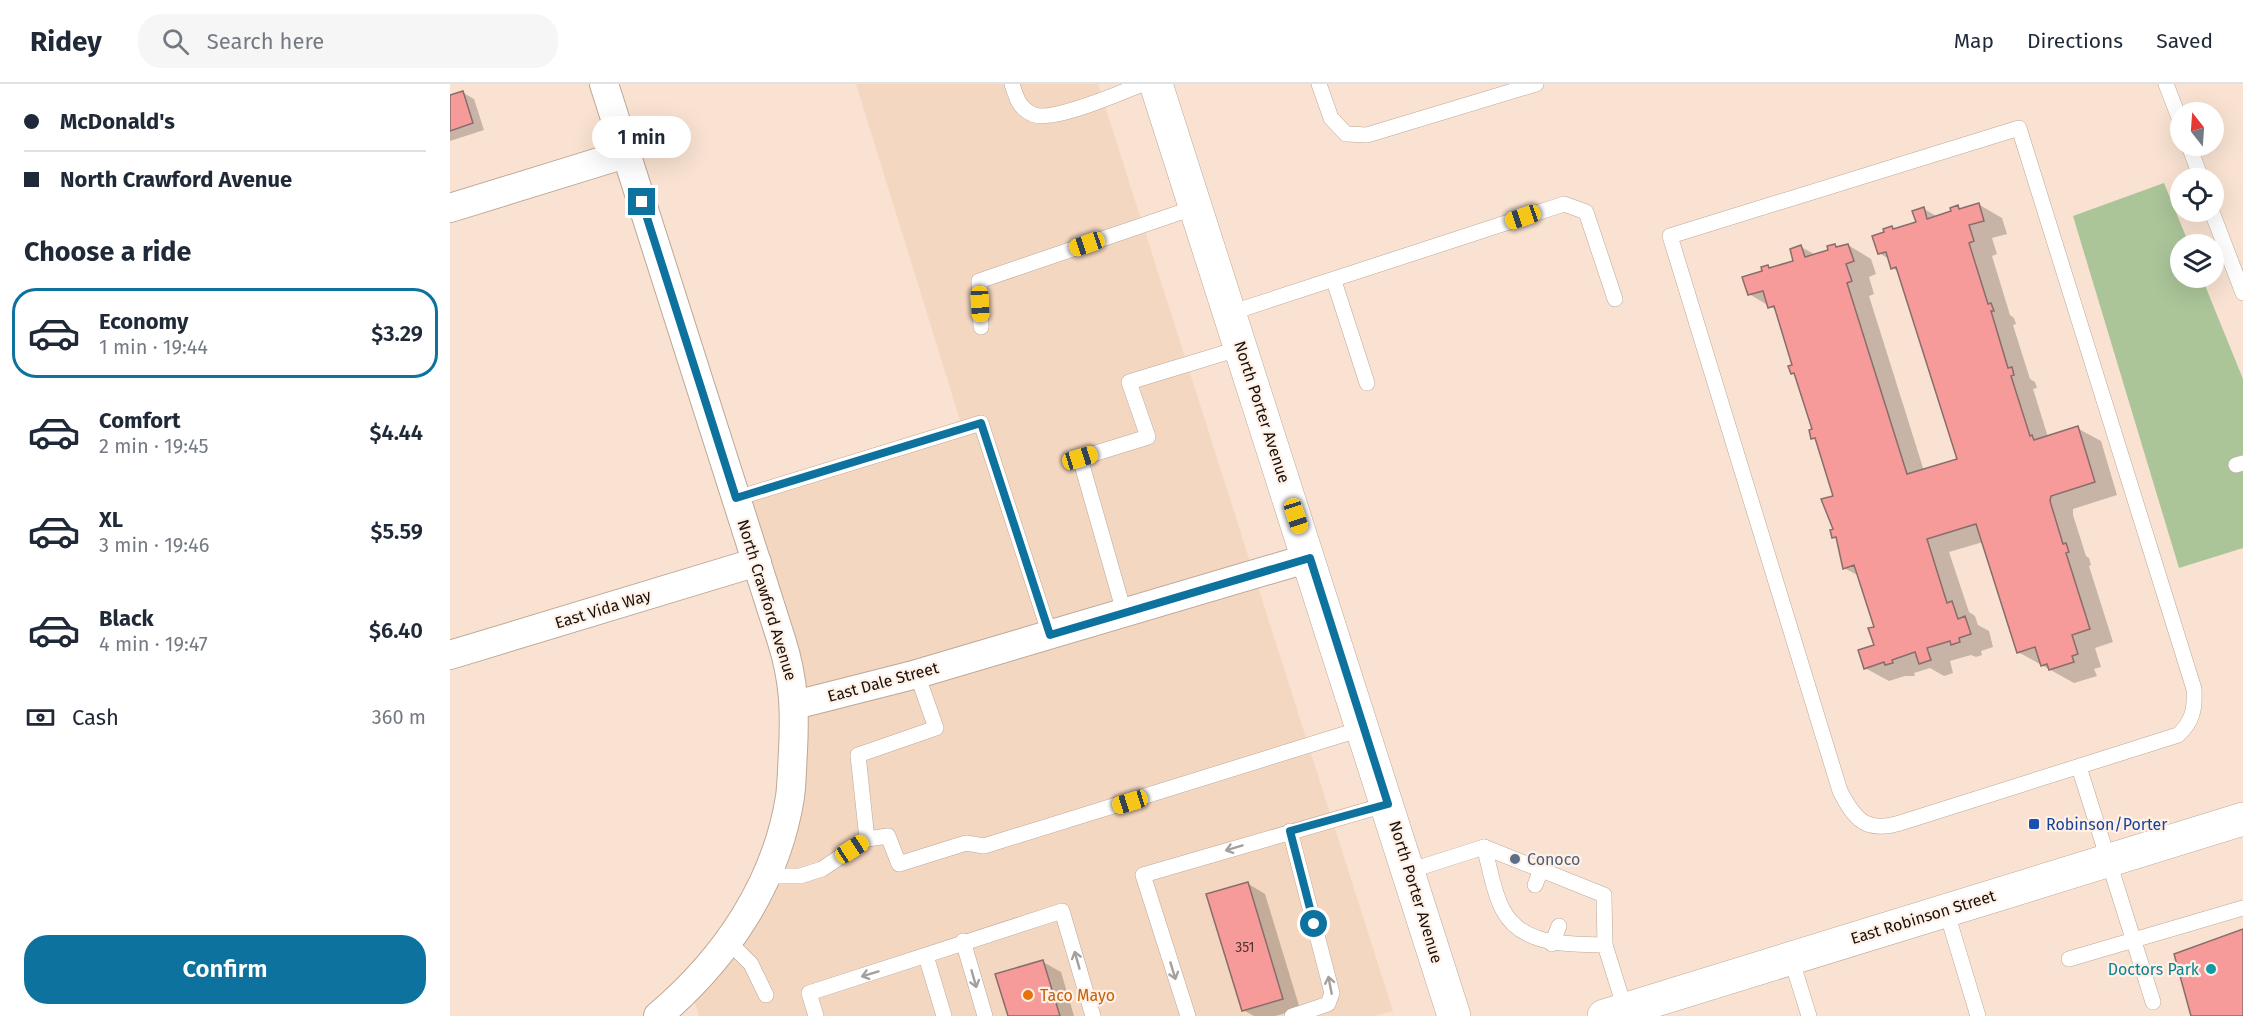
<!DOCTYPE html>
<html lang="en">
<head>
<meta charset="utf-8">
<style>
	:root { --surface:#fff; --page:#f6f6f7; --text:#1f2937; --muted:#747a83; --line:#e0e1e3; --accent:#0d729e }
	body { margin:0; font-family:"Fira Sans",sans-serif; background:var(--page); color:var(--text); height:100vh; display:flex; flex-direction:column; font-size:22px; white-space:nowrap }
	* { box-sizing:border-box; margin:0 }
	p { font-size:20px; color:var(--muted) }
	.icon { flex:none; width:33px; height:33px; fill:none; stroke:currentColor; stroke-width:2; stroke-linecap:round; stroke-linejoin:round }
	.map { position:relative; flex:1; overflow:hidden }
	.drawer { display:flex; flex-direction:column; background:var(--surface); width:450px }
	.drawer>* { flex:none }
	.hud { display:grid; align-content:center; height:132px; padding:0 24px; background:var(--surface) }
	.needle { width:39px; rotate:343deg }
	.tools { position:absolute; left:1720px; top:18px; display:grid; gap:12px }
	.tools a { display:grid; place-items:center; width:54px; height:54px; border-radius:50%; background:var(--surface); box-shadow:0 6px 24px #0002; font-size:30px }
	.end { position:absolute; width:27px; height:27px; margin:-14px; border:8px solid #0d729e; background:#fff; box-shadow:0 0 0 3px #fff }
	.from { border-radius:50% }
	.bubble { position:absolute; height:42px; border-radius:21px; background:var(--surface); box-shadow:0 6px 24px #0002; font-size:20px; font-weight:600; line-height:42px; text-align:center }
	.car { position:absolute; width:18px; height:36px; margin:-18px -9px; border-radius:8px; box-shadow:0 0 4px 2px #0007; background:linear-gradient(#f5c518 24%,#345 0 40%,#f5c518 0 76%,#345 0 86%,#f5c518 0) }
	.hud b { display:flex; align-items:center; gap:21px; height:57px; font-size:22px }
	.hud b+b { border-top:2px solid var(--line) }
	.hud i { width:15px; height:15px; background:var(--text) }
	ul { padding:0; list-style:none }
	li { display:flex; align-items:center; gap:18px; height:90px; margin:0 12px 9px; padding:0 12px; border:3px solid transparent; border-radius:24px }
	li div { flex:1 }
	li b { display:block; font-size:22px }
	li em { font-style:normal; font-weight:600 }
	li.current { border-color:var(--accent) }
	li>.icon { width:54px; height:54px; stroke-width:1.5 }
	h2 { padding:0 24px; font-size:27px; line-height:72px }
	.pay { display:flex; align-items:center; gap:15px; height:66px; padding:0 24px; font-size:22px }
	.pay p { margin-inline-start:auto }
	.button { display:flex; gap:12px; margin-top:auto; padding:12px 24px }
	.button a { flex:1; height:69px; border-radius:24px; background:var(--accent); color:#fff; font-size:24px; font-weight:600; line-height:69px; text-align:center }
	header { display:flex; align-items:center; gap:36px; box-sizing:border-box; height:84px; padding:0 30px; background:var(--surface); border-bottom:2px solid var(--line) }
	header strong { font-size:28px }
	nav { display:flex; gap:33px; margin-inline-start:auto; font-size:21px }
	.search { width:420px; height:54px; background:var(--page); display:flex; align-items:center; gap:15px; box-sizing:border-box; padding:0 21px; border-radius:24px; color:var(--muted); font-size:22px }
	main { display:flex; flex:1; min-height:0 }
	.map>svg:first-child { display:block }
	.built { fill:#f4d7c1 }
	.green { fill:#abc599 }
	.shadow { fill:#0003 }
	.building { fill:#f69b99; stroke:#886d6c; stroke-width:1.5 }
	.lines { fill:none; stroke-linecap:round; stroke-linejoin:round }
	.lane-casing { stroke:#bda797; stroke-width:16 }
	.street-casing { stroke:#bda797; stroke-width:30 }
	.secondary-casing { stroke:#bda797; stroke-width:34 }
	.lane { stroke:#fff; stroke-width:15 }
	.street { stroke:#fff; stroke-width:28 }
	.secondary { stroke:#fff; stroke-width:33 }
	.oneway { stroke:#a3a09d }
	.route { stroke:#0d729e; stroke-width:8 }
	.transit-dot { fill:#1a4fb4; stroke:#fff1e7; stroke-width:2 }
	.service-dot { fill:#5c6f8a; stroke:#fff1e7; stroke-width:2 }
	.culture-dot { fill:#0f9aa8; stroke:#fff1e7; stroke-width:2 }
	.food-dot { fill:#e8710a; stroke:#fff1e7; stroke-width:2 }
	.labels { text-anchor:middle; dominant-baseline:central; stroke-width:4.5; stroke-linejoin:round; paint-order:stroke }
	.number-label { font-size:14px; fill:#50342e }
	.street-label { font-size:16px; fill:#19110b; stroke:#fff1e7 }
	.transit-label { font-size:16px; fill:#164399; stroke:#fff1e7; text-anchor:start }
	.service-label { font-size:16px; fill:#4e5e75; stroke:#fff1e7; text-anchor:start }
	.culture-label { font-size:16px; fill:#0d838f; stroke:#fff1e7; text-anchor:end }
	.food-label { font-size:16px; fill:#c56008; stroke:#fff1e7; text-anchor:start }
</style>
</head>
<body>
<header>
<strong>Ridey</strong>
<div class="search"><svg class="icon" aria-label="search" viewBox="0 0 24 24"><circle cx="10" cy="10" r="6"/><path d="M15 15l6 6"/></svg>Search here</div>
<nav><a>Map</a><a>Directions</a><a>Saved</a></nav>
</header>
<main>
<section class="drawer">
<div class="hud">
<b><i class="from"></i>McDonald's</b>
<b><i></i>North Crawford Avenue</b>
</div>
<h2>Choose a ride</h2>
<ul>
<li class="current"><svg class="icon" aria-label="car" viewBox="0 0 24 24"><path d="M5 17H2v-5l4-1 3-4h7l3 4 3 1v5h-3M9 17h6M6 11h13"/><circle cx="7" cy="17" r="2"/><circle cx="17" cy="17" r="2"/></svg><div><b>Economy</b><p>1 min · 19:44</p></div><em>$3.29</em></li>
<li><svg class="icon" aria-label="car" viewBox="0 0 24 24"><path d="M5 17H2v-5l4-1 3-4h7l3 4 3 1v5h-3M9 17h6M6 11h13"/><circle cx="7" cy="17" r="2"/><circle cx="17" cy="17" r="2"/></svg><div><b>Comfort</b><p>2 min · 19:45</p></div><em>$4.44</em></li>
<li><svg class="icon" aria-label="car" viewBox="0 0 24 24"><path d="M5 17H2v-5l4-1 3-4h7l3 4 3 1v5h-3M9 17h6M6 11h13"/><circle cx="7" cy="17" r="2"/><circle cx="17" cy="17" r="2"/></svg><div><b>XL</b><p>3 min · 19:46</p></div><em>$5.59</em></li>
<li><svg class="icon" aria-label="car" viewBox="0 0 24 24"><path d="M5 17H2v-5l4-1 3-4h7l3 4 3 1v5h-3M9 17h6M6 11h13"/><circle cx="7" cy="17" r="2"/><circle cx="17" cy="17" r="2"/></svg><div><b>Black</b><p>4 min · 19:47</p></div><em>$6.40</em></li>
</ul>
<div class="pay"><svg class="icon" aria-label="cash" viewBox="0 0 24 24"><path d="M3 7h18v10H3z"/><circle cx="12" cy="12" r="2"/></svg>Cash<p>360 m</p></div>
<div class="button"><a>Confirm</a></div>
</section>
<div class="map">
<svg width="1793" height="932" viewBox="0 0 1793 932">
	<rect width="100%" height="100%" fill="#f9e2d1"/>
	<path class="built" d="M406 0H648L943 927 924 932H249L242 910 271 879 355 652 294 419 514 349Z"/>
	<path class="green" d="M1714 99 1739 160H1731V194H1752L1793 295V464L1729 484 1623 132Z"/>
	<g class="shadow">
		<path d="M12 8 24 15 34 46 0 57V12Z"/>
		<path d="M1528 120 1552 134 1557 150 1542 154 1547 170 1542 172 1560 231 1564 234 1566 240 1563 241 1580 295 1585 298 1587 304 1583 305 1598 353 1627 344 1651 357 1667 411 1623 425V431L1636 472 1639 474 1641 481 1639 482 1663 558 1645 564 1651 583 1644 585 1647 592 1624 599 1568 568 1533 458 1499 468 1519 528 1525 532 1528 541 1539 547 1543 563 1531 567 1532 571 1526 573 1521 571 1500 577 1503 589 1494 592 1480 584 1464 589 1465 592H1455L1439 597 1415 584 1426 562 1425 544 1409 492 1394 484 1388 456 1384 453 1385 413 1367 356 1363 354 1364 346 1346 292 1342 289 1344 282 1326 226 1299 210 1318 183 1322 185 1345 178 1351 163 1366 171 1380 167 1385 161 1389 164 1398 161 1421 175 1426 190 1419 193 1424 210 1419 212 1474 387 1508 376 1449 188 1442 184 1439 175 1429 169 1436 149 1442 144 1445 146 1468 139 1474 125 1488 133 1503 128 1508 123 1512 125Z"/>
		<path d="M797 799 815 810 850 925 825 932H804L793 926Z"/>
		<path d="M593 878 611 888 624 932H559Z"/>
	</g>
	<g class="building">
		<path d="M13 7 23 39 0 47V11Z"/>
		<path d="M1529 119 1534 137 1519 141 1524 157 1519 159 1538 220 1541 219 1544 227H1541L1558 284 1562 283 1564 291 1561 292 1580 352 1582 351 1584 356 1628 342 1645 398 1601 412 1600 417 1613 460 1616 459 1619 468 1616 469 1640 545 1622 551 1628 570 1622 572 1624 578 1599 586 1597 580 1591 582 1585 563 1567 569 1526 440 1477 455 1497 519 1502 517 1508 535 1515 532 1521 550 1509 554 1510 558 1501 561 1500 557 1477 564 1481 576 1469 580 1465 568 1442 576 1443 579 1435 581 1434 578 1414 585 1408 566 1424 561 1418 544 1424 543 1404 481 1393 485 1386 453 1382 454 1380 446 1383 445 1371 415 1383 412 1365 354 1361 355 1359 346 1362 345 1344 289 1341 290 1338 282 1342 281 1324 222 1318 224 1313 207 1298 211 1292 193 1312 187 1311 183 1318 181 1319 184 1343 177 1340 165 1351 161 1355 173 1378 166 1377 162 1385 160 1386 163 1398 160 1404 177 1396 180 1402 197 1397 199 1457 390 1507 375 1446 183 1441 185 1436 168 1428 170 1422 152 1434 148 1433 145 1442 142 1443 145 1466 138 1462 127 1474 123 1477 135 1501 127 1500 124 1508 121 1509 125Z"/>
		<path d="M798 798 833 915 792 927 756 810Z"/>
		<path d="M1793 845V932H1741L1724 870Z"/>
		<path d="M593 876 610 932H558L545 890Z"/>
	</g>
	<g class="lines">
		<defs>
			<g id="lane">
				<path d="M562 0C566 13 569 24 582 30 601 40 671 8 693 0"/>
				<path d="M869 0 881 34 896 50 917 51 1086 0"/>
				<path d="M1716 0 1731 39"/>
				<path d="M1569 44 1744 605C1745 625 1743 637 1728 651L1450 739C1416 749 1405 736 1390 707L1220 152Z"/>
				<path d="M1739 62 1751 94"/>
				<path d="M1762 128 1793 209"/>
				<path d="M884 197 917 299"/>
				<path d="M780 229 1114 120 1136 128 1165 215"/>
				<path d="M531 243 529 197 746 123"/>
				<path d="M1786 381 1793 379"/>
				<path d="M287 414 531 339 600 551"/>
				<path d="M674 528 630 374 698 353 679 298 791 264"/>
				<path d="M1629 683 1703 918"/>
				<path d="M840 747 882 909 878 920 842 932"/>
				<path d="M417 755 438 752 449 780 516 759 534 762 914 644"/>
				<path d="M1034 763 1154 811 1155 861"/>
				<path d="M959 787 1034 763C1040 783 1043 808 1053 826 1072 863 1121 860 1155 861L1175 925"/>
				<path d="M316 792H350L372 785 417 755 408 671 486 644 467 590"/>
				<path d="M1085 801 1091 786"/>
				<path d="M1496 826 1528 932"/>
				<path d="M513 857 535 932"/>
				<path d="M279 858 301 880 316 911"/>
				<path d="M1102 860 1109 842"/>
				<path d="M476 872 494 932"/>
				<path d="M1341 874 1359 932"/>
				<path d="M1619 875 1793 824"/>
				<path d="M366 932 359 909 612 827 643 932"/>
				<path d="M738 932 693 791 938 720"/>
			</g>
			<g id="street">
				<path d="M154 0 332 558C344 597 345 626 343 667 342 682 342 698 340 713 326 801 275 875 208 932"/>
				<path d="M0 124 175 70"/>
				<path d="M0 571 307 478"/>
				<path d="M345 621 467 590 859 474"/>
			</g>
			<g id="secondary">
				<path d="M706 0 1004 932"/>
				<path d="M1154 932 1793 735"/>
			</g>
		</defs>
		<use href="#lane" class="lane-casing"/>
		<use href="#street" class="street-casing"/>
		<use href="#secondary" class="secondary-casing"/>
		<use href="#lane" class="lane"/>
		<use href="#street" class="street"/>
		<use href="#secondary" class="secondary"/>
	</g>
	<defs><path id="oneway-shaft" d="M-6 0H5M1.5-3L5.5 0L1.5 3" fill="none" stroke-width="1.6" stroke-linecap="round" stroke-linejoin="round" transform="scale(1.5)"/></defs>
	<g class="oneway">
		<use href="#oneway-shaft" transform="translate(784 764) rotate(163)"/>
		<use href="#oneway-shaft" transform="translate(627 876) rotate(-106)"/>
		<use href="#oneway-shaft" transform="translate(723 887) rotate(73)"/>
		<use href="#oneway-shaft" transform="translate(420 890) rotate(163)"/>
		<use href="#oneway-shaft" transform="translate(524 895) rotate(74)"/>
		<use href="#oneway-shaft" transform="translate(880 901) rotate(-101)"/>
	</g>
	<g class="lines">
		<path class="route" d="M192 118 286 414 531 339 600 551 860 474 938 720 840 747 864 840"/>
	</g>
	<rect class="transit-dot" x="1578" y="734" width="12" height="12" rx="3"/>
	<circle class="service-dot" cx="1065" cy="775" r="6"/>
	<circle class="culture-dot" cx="1761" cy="885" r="6"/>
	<circle class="food-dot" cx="578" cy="911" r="6"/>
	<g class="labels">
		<g class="number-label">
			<text x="795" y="863">351</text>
		</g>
		<g class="street-label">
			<text transform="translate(812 328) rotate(72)">North Porter Avenue</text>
			<text transform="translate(317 516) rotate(73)">North Crawford Avenue</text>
			<text transform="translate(153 525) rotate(-17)">East Vida Way</text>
			<text transform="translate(433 598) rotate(-15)">East Dale Street</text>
			<text transform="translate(966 808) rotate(73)">North Porter Avenue</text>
			<text transform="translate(1473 833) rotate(-17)">East Robinson Street</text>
		</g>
		<g class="transit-label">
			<text x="1596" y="740">Robinson/Porter</text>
		</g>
		<g class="service-label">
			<text x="1077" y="775">Conoco</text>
		</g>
		<g class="culture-label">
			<text x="1749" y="885">Doctors Park</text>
		</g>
		<g class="food-label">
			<text x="590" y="911">Taco Mayo</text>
		</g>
	</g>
</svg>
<div class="tools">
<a><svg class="needle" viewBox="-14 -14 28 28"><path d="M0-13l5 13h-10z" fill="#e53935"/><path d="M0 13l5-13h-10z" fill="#747a83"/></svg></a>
<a><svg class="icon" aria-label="locate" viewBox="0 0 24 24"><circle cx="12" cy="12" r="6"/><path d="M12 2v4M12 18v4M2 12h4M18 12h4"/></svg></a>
<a><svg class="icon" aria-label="layers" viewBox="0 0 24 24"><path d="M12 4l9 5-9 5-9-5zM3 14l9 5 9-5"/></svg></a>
</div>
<i class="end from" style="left:864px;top:840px"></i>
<i class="end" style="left:192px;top:118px"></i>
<div class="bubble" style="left:142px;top:32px;width:99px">1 min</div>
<i class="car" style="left:1073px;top:133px;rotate:251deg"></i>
<i class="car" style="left:637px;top:160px;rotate:251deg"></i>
<i class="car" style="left:530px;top:220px;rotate:177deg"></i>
<i class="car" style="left:630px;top:374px;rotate:73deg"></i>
<i class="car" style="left:846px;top:432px;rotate:162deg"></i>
<i class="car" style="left:680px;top:718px;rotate:253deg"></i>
<i class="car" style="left:402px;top:765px;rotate:57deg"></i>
</div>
</main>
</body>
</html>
